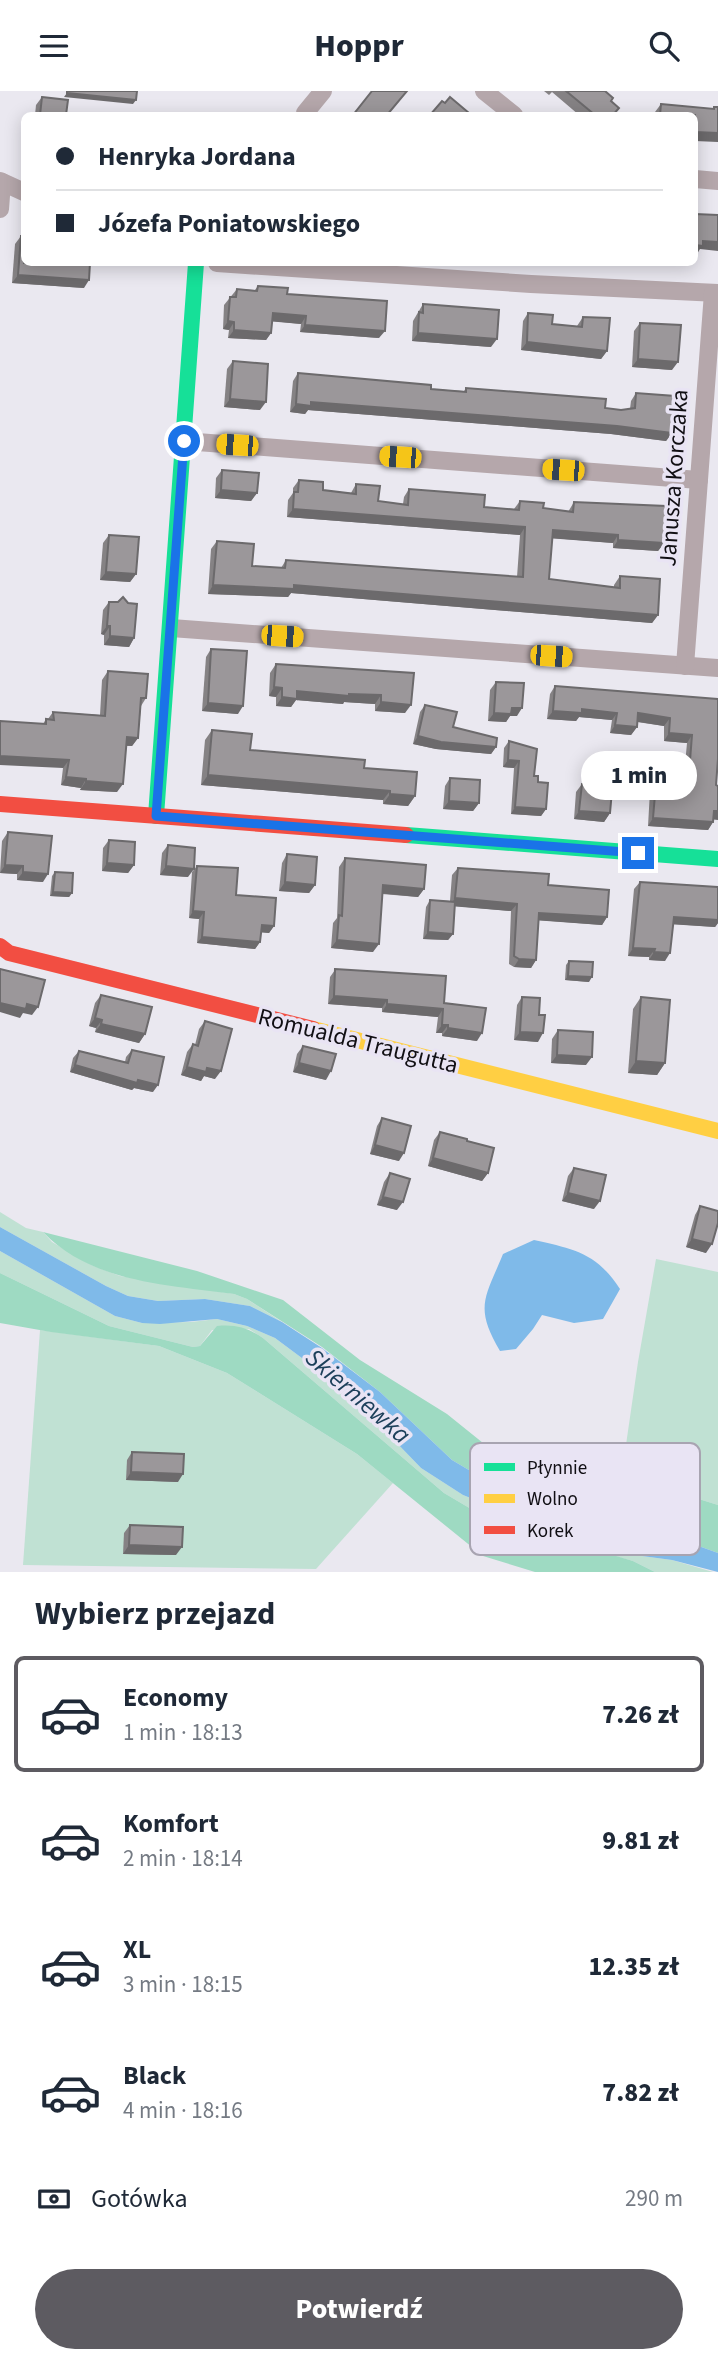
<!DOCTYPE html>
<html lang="pl">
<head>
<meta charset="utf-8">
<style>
	:root { --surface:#fff; --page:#f2f2f3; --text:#1f2937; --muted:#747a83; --line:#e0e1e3; --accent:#5d5b61 }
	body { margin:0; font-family:"Source Sans 3",sans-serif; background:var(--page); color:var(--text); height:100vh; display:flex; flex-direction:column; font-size:26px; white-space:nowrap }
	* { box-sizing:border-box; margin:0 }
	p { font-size:23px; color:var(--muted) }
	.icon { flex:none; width:38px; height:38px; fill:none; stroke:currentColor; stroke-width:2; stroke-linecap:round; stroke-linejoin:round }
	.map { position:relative; height:1481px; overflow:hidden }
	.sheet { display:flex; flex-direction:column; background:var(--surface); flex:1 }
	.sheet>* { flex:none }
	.banner { position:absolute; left:21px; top:21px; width:677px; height:154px; border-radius:10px; box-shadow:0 4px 18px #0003; display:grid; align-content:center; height:154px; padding:0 35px; background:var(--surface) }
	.end { position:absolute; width:32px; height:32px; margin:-16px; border:9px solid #1a73e8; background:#fff; box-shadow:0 0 0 4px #fff }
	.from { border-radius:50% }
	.bubble { position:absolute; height:49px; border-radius:24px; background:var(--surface); box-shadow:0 4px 18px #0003; font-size:23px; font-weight:800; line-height:49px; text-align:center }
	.car { position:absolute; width:21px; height:42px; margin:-21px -10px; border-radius:9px; box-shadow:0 0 5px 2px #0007; background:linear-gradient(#f5c518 24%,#345 0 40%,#f5c518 0 76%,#345 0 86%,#f5c518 0) }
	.banner b { display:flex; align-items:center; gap:24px; height:66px; font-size:26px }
	.banner b+b { border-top:2px solid var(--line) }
	.banner i { width:18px; height:18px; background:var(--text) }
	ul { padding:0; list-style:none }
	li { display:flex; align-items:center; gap:21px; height:116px; margin:0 14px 10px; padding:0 21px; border:4px solid transparent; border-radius:10px }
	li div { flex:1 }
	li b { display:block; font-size:26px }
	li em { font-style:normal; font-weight:800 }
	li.selected { border-color:var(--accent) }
	li>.icon { width:63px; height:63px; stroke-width:1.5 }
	h2 { padding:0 35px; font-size:32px; line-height:84px }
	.pay { display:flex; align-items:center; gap:18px; height:77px; padding:0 35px; font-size:26px }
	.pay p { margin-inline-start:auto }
	.primary-button { display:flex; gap:14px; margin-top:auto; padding:14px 35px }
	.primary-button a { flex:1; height:80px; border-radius:42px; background:var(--accent); color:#fff; font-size:28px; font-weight:800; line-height:80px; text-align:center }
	header { display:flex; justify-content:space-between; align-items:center; height:91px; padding:0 35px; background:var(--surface); font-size:32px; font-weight:800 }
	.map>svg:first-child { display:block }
	.green { fill:#c0e1d3 }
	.forest { fill:#9edac2 }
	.water { fill:#7fbae9 }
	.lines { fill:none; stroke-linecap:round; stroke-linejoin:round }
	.street { stroke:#b5a7ab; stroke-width:18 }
	.fast { stroke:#16e098; stroke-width:16 }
	.slow { stroke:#ffcf43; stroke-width:16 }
	.jam { stroke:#f24e42; stroke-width:16 }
	.wall { fill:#858284 }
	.shaded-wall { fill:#6c6a6c }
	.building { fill:#9b979a; stroke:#6c6a6c; stroke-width:2 }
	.route { stroke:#1a73e8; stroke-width:9 }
	.labels { text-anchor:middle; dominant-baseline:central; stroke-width:7; stroke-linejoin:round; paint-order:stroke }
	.street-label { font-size:24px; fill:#110f14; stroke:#e9e4f4 }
	.water-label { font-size:26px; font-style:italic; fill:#1d405b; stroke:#e9e4f4 }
	.key { fill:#e9e4f4; stroke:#a8a4b1; stroke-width:2 }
	.key-label { font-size:19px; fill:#110f14 }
</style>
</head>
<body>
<header><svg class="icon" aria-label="menu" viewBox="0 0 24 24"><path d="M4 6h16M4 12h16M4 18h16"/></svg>Hoppr<svg class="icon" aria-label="search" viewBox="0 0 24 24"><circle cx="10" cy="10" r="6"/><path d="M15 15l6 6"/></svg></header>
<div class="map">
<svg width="718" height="1481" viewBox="0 0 718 1481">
	<rect width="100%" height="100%" fill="#eae8f0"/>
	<g class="green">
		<path d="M0 1121 26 1137 43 1141 52 1151 91 1174 120 1185 234 1203 247 1208 282 1231 250 1215 205 1208 158 1210 128 1205 106 1195 0 1136Z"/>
		<path d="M0 1160 115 1225 142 1232 191 1231 217 1228 247 1235 275 1247 322 1282 365 1319 421 1377 463 1404 579 1450 627 1463 672 1469 713 1481H655L633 1470 555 1449 527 1451 444 1402 263 1247 249 1238 212 1239 200 1255 193 1256 109 1235 0 1182Z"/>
		<path d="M656 1168 718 1181V1414L702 1409 619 1402 638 1271Z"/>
		<path d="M40 1239 159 1255 227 1282 357 1363 393 1392 316 1478 23 1474Z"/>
	</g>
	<g class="forest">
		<path d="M43 1141 197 1180 283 1209 360 1269 447 1323 524 1385 540 1392 702 1409 718 1414V1462L693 1453 648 1443 604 1437 561 1422 484 1388 452 1369 380 1301 322 1256 247 1208 234 1203C169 1194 92 1192 43 1141Z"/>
		<path d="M0 1182 109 1235 193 1256 200 1255 217 1235C236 1233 248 1237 263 1247L444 1402 527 1451 562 1449 633 1470 655 1481H535L483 1465 357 1363 227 1282 159 1255 51 1241 0 1232Z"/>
	</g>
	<g class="water">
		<path d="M0 1136 106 1195 128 1205 158 1210 205 1208 250 1215 282 1231 322 1257 380 1301 452 1369 484 1388 561 1422 604 1437 648 1443 693 1453 718 1462V1481L672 1469 627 1463 579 1450 463 1404 421 1377 365 1319 322 1282 275 1247 247 1235 217 1228 160 1233 142 1232 115 1225 0 1160Z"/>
		<path d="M534 1149C573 1158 596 1161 620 1198L603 1228 574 1232 542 1224 533 1238 516 1258 500 1260C474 1216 485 1207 503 1163Z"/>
	</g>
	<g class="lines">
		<g class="street">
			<path d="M484 0 514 24"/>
			<path d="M305 22 323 0"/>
			<path d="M695 88 718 90"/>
			<path d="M0 90 24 101"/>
			<path d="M0 118 2 91"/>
			<path d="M217 172 531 193 718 202"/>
			<path d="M184 350 699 389"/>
			<path d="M171 537 718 577"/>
			<path d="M685 575 713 202"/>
		</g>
		<g class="fast">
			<path d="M156 725 196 172"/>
			<path d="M406 744 718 768"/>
		</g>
		<path class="slow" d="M313 938 718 1040"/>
		<g class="jam">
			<path d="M0 713 406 744"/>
			<path d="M0 855 9 862 313 938"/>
		</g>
	</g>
	<g class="wall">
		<path d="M544 0H605L611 10 619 17 613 24H579L552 1 549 4Z"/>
		<path d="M42 6 66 24H35L36 14Z"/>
		<path d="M661 13 713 18 714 16H718L695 24H655V21Z"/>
		<path d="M21 145 84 197 12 192 15 153Z"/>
		<path d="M258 195 287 203 379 247 300 241 301 233 272 230 271 242 266 249 228 247 229 239 223 238 224 214 237 198 255 199Z"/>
		<path d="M423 213 491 256 412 250 413 230Z"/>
		<path d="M528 222 552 233 577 235 583 226 607 260 601 268 521 259 523 230Z"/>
		<path d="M640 232 672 279 632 276 634 240Z"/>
		<path d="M233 270 260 319 224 316 227 278Z"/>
		<path d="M298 282 431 298 464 300 466 297 621 319 630 318 631 310 636 302 672 342 666 350 611 343 308 319 305 323 290 321 293 290Z"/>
		<path d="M222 379 257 402 251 410 215 407 216 387Z"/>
		<path d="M299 389 323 399 351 402 356 393 378 410 403 413 404 406 409 398 484 416 514 418 520 410 543 417 568 421 574 411 664 452 658 460 613 457V452L552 447 549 488 614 496V494L620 485 658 524 652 532 291 502 288 506 208 503 211 458 217 450 252 475 281 477 286 469 517 486 520 444 287 426 288 409 293 402V397Z"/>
		<path d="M109 444 136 483 130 491 100 489 103 452Z"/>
		<path d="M109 511 134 547 129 556 104 554V544L101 543 103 519Z"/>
		<path d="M211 558 238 623 202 620 206 566Z"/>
		<path d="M276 573 414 582 405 622 375 620V613L344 611 343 613 296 609 291 616 276 615V606L269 605 270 582Z"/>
		<path d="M108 580 146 607 141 615 138 647 132 655H126L117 701 80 699 81 697 61 694 63 677 43 633 46 628H48L53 621 100 624 102 589Z"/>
		<path d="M496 591 517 625H510L506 631 488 630 490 599Z"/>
		<path d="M555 595 718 608 713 731 708 739 648 735 650 700 656 692 683 695 687 652 664 650V635L637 631V636L631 644 610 642 612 629 579 626 576 630 547 628 550 603Z"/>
		<path d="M425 614 453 636 496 656 491 663 436 658 413 653 420 621Z"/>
		<path d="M212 639 250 659 364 677 415 705 408 715 383 713V709L201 694 205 649Z"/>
		<path d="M509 650 538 691 546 718 541 725 511 723 514 677 503 676 504 657Z"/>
		<path d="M593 686 610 722 604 731 574 728 576 701 582 693 587 694Z"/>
		<path d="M450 687 479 712 473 720 443 718 445 695Z"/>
		<path d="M8 741 43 791 17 789V783L0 782 2 750Z"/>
		<path d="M109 749 134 774 128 782 102 780 103 757Z"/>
		<path d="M168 754 188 786 160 784 162 762Z"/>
		<path d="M287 763 315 794 309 802 279 800 282 772Z"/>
		<path d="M345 767 424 798 418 806 382 803 373 861 331 857 333 832 337 827 339 776Z"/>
		<path d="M197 775 274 835 269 842 261 841 260 851 255 858 197 852 199 828 189 827 192 781Z"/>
		<path d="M458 777 548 794 607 826 602 834 538 829 536 869 531 877 514 876 509 873 511 820 455 815 453 843 448 849 423 848 426 816 430 809 450 810 452 784Z"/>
		<path d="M55 781 72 802 69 806 50 805 52 785Z"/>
		<path d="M640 791 718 796V832L715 836 673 833 665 870 649 869V866L628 865 634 798Z"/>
		<path d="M569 870 589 891 565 889 566 874Z"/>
		<path d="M335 879 444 912 477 950 442 945V942H436L438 926 382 921V917L328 913 330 886Z"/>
		<path d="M101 904 145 943 139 952 95 941 96 937 89 935 95 912Z"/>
		<path d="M522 906 538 951 514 949 517 914Z"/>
		<path d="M641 906 665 972 657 984 628 982 633 918Z"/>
		<path d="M205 930 215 988 204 985 201 990 181 984 187 961 193 953 195 954 199 938Z"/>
		<path d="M558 939 586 974 551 972 552 948Z"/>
		<path d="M303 955 326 989 293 981 297 963Z"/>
		<path d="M132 959 153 1001 134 997 132 999 70 981 73 967 79 960 125 971 126 966Z"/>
		<path d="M382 1027 399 1070 370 1063 377 1035Z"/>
		<path d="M440 1041 467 1050 488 1082 482 1090 428 1075 434 1049Z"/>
		<path d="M574 1077 594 1118 562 1110 568 1085Z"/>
		<path d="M390 1082 397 1119 377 1114 384 1091Z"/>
		<path d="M700 1115 706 1162 686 1156 695 1124Z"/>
		<path d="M132 1361 178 1391 126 1389 127 1369Z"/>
		<path d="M130 1434 176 1464 123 1463 124 1442Z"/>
	</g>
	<g class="shaded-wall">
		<path d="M67 2 136 9 133 13 64 6Z"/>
		<path d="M695 41 718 42V51L695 50Z"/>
		<path d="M703 150 718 151V160L700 158 697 163H695V154Z"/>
		<path d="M18 184 89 189 84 197 12 192Z"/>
		<path d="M273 222 306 225 301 233 267 230Z"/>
		<path d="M228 230 234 231 229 239 223 238Z"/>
		<path d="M305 234 385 240 379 247 300 241Z"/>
		<path d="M234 239 271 242 266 249 228 247Z"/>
		<path d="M418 242 497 248 491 256 412 250Z"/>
		<path d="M527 251 607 260 601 268 521 259Z"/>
		<path d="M638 268 678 271 672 279 632 276Z"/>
		<path d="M230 308 266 311 260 319 224 316Z"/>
		<path d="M311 311 617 335 672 342 666 350 611 343 308 319 305 323 290 321 296 313Z"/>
		<path d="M221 399 257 402 251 410 215 407Z"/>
		<path d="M293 418 525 436 520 444 287 426Z"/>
		<path d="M553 439 618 444 613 452 547 447Z"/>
		<path d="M618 449 664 452 658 460 613 457Z"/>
		<path d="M106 481 136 483 130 491 100 489Z"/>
		<path d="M213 494H294L658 524 652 532 291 502 288 506 208 503Z"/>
		<path d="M107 535H110L104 544 101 543Z"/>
		<path d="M110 545 134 547 129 556 104 554Z"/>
		<path d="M274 596 282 597 276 606 269 605Z"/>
		<path d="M297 600 349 603 381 604 375 613 344 611 343 613 296 609 291 616 276 615 282 606Z"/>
		<path d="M381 611 411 614 405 622 375 620Z"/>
		<path d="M208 612 243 615 238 623 202 620Z"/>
		<path d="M512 617H522L517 625H510L506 631 488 630 494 622Z"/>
		<path d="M582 618 617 622 612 629 579 626 576 630 547 628 553 620Z"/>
		<path d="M638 622 670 627 664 635 633 630Z"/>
		<path d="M615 634 637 636 631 644 610 642Z"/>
		<path d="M669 642 692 644 687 652 664 650Z"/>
		<path d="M418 645 496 656 491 663 436 658 413 653Z"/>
		<path d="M127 646 138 647 132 655 121 654Z"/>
		<path d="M0 665 69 669 63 677 0 674Z"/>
		<path d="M508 669 519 670 514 677 503 676Z"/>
		<path d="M208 684 390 700 383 709 201 694Z"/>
		<path d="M66 686 86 688 81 697 61 694Z"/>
		<path d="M86 690 123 693 117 701 80 699Z"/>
		<path d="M390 703 415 705 408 715 383 713Z"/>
		<path d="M449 710 479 712 473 720 443 718Z"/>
		<path d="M515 716 546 718 541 725 511 723Z"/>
		<path d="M579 720 610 722 604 731 574 728Z"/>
		<path d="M714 720H718V729L709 728Z"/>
		<path d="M653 727 713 731 708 739 648 735Z"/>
		<path d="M107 772 134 774 128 782 102 780Z"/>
		<path d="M5 774 23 775 17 783 0 782Z"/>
		<path d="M166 775 194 778 188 786 160 784Z"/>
		<path d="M23 781 48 783 43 791 17 789Z"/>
		<path d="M285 791 315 794 309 802 279 800Z"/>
		<path d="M383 794 424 798 418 806 377 802Z"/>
		<path d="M53 801 72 802 69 806 50 805Z"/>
		<path d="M455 807 517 813 511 820 450 815Z"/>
		<path d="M193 820 204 821 199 828 189 827Z"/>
		<path d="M539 822 607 826 602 834 533 829Z"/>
		<path d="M674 826 718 829V832L715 836 668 833Z"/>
		<path d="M262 834 274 835 269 842 257 841Z"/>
		<path d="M428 841 453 843 448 849 423 848Z"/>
		<path d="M202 846 260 851 255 858 197 852Z"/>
		<path d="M337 849 379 853 373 861 331 857Z"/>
		<path d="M633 857 655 858 649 866 628 865Z"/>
		<path d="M654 861 670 862 665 870 649 869Z"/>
		<path d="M519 868 536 869 531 877 514 876Z"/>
		<path d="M568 885 592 886 589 891 565 889Z"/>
		<path d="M334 905 387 909 382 917 328 913Z"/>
		<path d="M0 912 27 913 38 916 32 924 23 922 20 927 0 921Z"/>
		<path d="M387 913 443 918 438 926 382 921Z"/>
		<path d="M95 927 102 929 96 937 89 935Z"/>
		<path d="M101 933 145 943 139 952 95 941Z"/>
		<path d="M442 934H448L442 942H436Z"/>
		<path d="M448 937 482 942 477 950 442 945Z"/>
		<path d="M520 941 543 942 538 951 514 949Z"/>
		<path d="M557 964 592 966 586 974 551 972Z"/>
		<path d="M636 970 665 972 657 984 628 982Z"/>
		<path d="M299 972 331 980 326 989 293 981Z"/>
		<path d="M75 974 138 989 158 994 153 1001 134 997 132 999 70 981Z"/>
		<path d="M187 976 207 977 221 980 215 988 204 985 201 990 181 984Z"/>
		<path d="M375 1054 404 1062 399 1070 370 1063Z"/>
		<path d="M433 1067 488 1082 482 1090 428 1075Z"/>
		<path d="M568 1102 600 1110 594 1118 562 1110Z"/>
		<path d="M383 1106 403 1111 397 1119 377 1114Z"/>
		<path d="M692 1148 712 1153 706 1162 686 1156Z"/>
		<path d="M131 1381 183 1383 178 1391 126 1389Z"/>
		<path d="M129 1454 182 1456 176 1464 123 1463Z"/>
	</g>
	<g class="building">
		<path d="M67 0H137L136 9 67 2Z"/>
		<path d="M372 0H407L387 24H353Z"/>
		<path d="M566 0H605L613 7 611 10 619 17 613 24H595Z"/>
		<path d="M42 6 68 9 66 24H40Z"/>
		<path d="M450 6 469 22 467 24H430L442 10 445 12Z"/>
		<path d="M661 13 714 18V16H718V42L695 41V24H660Z"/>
		<path d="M695 123 718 124V151L703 150V155L695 154Z"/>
		<path d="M21 145H24V172H90L89 189 18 184Z"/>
		<path d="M258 195 288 197 287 203 387 210 385 240 305 234 306 225 273 222 271 242 234 239V231L228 230 230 206H236L237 198 257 200Z"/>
		<path d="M423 213 499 219 497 248 418 242 419 221 423 222Z"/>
		<path d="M528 222 553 224 552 233 582 236 583 226 610 227 607 260 527 251Z"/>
		<path d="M640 232 681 234 678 271 638 268Z"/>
		<path d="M233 270 268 273 266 311 230 308Z"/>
		<path d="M298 282 431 294V298L466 301V297L606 308 605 317 621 319 635 317 636 302 675 305 672 342 617 335 311 311V315L296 313Z"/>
		<path d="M222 379 259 382 257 402 221 399Z"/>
		<path d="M299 389 323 391V399L356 403V393L380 395 378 410 408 414 409 398 485 404 484 416 519 419 520 410 544 412 543 417 573 421 574 411 666 415 664 452 618 449V444L553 439 549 488 620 497V485L660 488 658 524 294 494V498L213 494 217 450 254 453 252 475 285 477 286 469 523 486 525 436 293 418 294 401H298Z"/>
		<path d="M109 444 139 446 136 483 106 481Z"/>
		<path d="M123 506 128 512 137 513 134 547 110 545V535H107L109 511H118Z"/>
		<path d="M211 558 247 560 243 615 208 612Z"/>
		<path d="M276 573 414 582 411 614 381 611V604L349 603V605L297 600V608L282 606V597L274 596Z"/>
		<path d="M108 580 148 583 146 607H141L138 647 127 646 123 693 86 690V688L66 686 69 669 0 665V630L46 633V628L54 629 53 621 105 625Z"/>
		<path d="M496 591 524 592 522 617H512L511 623 494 622Z"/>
		<path d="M555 595 718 608V668L716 694 718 695V720H714L713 731 653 727 656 692 688 695 692 644 669 642 670 627 638 622 637 636 615 634 617 622 582 618V622L553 620Z"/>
		<path d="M425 614 457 621 453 636 497 647 496 656 441 651 418 645Z"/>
		<path d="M212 639 252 643 250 659 365 669 364 677 417 681 415 705 390 703V700L208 684Z"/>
		<path d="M509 650 537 658 534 685H538V691L548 692 546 718 515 716 519 670 508 669Z"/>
		<path d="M593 686 613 688 610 722 579 720 582 693 592 694Z"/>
		<path d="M450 687 480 689 479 712 449 710Z"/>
		<path d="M8 741 52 745 48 783 23 781V775L5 774Z"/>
		<path d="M109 749 135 751 134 774 107 772Z"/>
		<path d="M168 754 195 757 194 778 166 775Z"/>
		<path d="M287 763 317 766 315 794 285 791Z"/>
		<path d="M345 767 426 774 424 798 383 794 379 853 337 849 339 824 342 825Z"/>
		<path d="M197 775 238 777 236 804 276 807 274 835 262 834 260 851 202 846 204 821 193 820Z"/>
		<path d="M458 777 549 783 548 794 609 799 607 826 539 822 536 869 519 868 514 865 517 813 455 807Z"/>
		<path d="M55 781 73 782 72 802 53 801Z"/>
		<path d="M640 791 718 796V829L674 826 670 862 654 861 655 858 633 857Z"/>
		<path d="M430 809 455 811 453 843 428 841Z"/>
		<path d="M569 870 593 871 592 886 568 885Z"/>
		<path d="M0 878 45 889 38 916 27 913 26 918 0 912Z"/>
		<path d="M335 878 446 885 444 912 486 917 482 942 448 937V934H442L443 918 387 913V909L334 905Z"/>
		<path d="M101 904 152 916 145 943 101 933 102 929 95 927Z"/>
		<path d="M522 906 540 907 539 924H545L543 942 520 941Z"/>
		<path d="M641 906 670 909 665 972 636 970Z"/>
		<path d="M205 930 232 938 221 980 207 977 206 981 187 976 193 953 198 955Z"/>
		<path d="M558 939 593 941 592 966 557 964Z"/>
		<path d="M303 955 336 963 331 980 299 972Z"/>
		<path d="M132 959 164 966 158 994 138 989 137 992 75 974 79 960 128 972Z"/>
		<path d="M382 1027 411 1035 404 1062 375 1054Z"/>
		<path d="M440 1041 467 1048V1050L494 1057 488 1082 433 1067Z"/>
		<path d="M574 1077 606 1084 600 1110 568 1102Z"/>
		<path d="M390 1082 410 1088 403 1111 383 1106Z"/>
		<path d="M700 1115 718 1120V1132L712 1153 692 1148Z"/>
		<path d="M132 1361 184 1363 183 1383 131 1381Z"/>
		<path d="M130 1434 183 1436 182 1456 129 1454Z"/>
	</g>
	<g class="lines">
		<path class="route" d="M184 350 156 725 638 762"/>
	</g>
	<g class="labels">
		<g class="street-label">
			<text transform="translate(674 387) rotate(-86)">Janusza Korczaka</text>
			<text transform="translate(358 950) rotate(14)">Romualda Traugutta</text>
		</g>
		<g class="water-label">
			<text transform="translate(358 1305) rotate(41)">Skierniewka</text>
		</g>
	</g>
	<rect x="470" y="1352" width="230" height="112" rx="10" class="key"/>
	<rect x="484" y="1372" width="31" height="8" fill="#16e098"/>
	<rect x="484" y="1403" width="31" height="9" fill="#ffcf43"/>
	<rect x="484" y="1435" width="31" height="8" fill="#f24e42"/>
	<g class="key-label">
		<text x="527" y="1383">Płynnie</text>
		<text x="527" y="1414">Wolno</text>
		<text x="527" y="1446">Korek</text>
	</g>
</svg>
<i class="end from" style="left:184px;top:350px"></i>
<i class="end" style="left:638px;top:762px"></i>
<div class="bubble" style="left:581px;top:660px;width:116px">1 min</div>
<i class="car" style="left:237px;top:354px;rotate:274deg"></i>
<i class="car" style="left:400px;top:366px;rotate:274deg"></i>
<i class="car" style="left:563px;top:379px;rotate:274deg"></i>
<i class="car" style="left:282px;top:545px;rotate:94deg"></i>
<i class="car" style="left:551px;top:565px;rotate:94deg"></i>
<div class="banner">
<b><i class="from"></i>Henryka Jordana</b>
<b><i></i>Józefa Poniatowskiego</b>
</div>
</div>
<section class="sheet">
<h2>Wybierz przejazd</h2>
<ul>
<li class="selected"><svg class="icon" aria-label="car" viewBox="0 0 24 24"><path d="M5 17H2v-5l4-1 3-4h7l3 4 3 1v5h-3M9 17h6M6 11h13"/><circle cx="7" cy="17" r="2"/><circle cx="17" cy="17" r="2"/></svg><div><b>Economy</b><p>1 min · 18:13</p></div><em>7.26 zł</em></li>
<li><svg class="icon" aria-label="car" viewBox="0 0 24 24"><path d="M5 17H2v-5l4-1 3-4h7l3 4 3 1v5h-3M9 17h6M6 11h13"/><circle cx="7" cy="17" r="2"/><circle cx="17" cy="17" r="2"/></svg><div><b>Komfort</b><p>2 min · 18:14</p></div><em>9.81 zł</em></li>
<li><svg class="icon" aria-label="car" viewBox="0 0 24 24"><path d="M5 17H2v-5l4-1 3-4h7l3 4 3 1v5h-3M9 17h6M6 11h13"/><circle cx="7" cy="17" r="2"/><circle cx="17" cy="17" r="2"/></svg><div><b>XL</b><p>3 min · 18:15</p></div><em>12.35 zł</em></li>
<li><svg class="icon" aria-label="car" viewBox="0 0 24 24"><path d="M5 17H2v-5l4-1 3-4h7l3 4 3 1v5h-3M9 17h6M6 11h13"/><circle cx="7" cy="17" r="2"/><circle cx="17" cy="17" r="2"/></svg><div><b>Black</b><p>4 min · 18:16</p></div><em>7.82 zł</em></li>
</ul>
<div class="pay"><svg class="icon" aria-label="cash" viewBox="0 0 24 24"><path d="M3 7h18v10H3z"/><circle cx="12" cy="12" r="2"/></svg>Gotówka<p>290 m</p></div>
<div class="primary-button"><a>Potwierdź</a></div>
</section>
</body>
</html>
